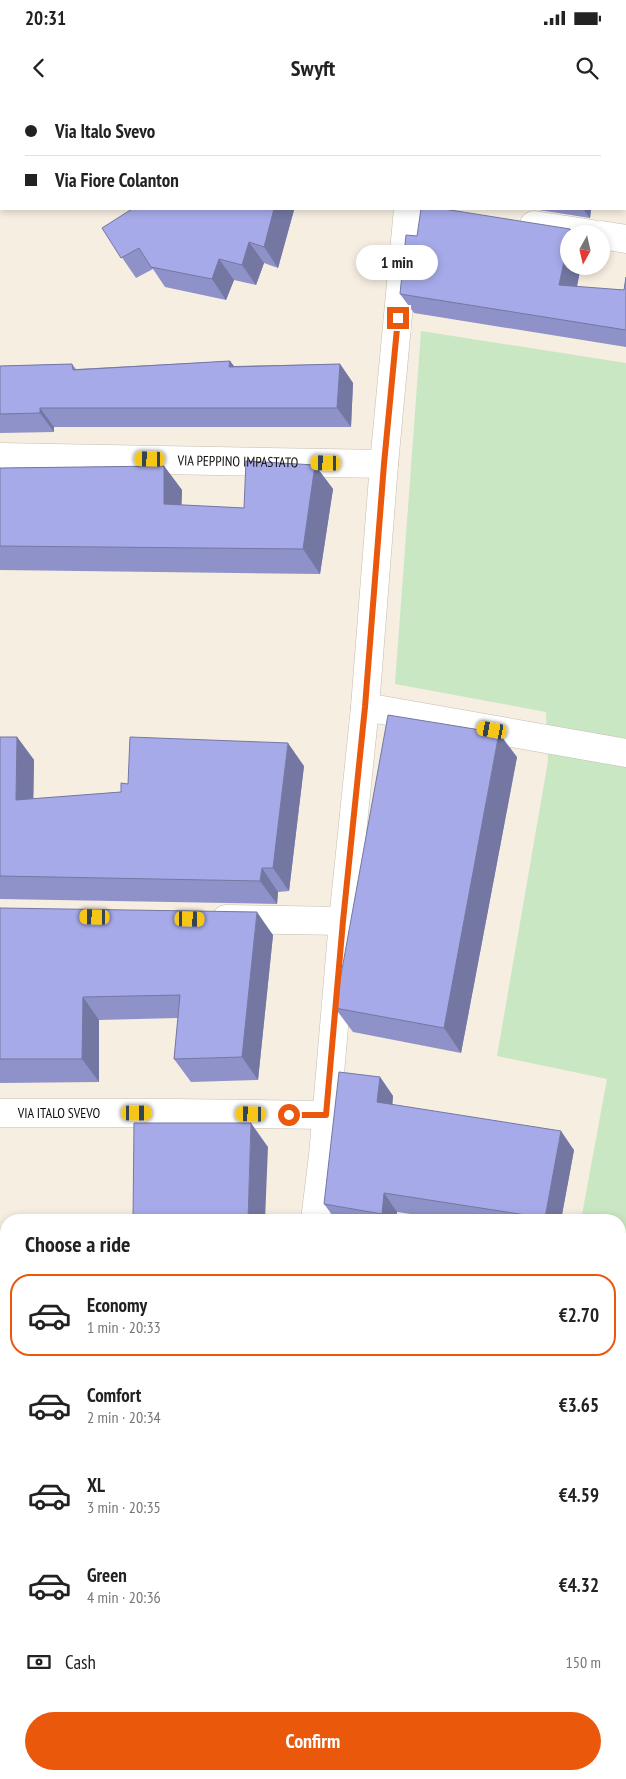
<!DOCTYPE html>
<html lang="en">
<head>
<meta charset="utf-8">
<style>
	:root { --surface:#fff; --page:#f2f2f2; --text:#222; --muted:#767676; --line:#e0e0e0; --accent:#ea580c }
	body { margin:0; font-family:"PT Sans Narrow",sans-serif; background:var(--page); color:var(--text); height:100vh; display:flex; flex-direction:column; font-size:19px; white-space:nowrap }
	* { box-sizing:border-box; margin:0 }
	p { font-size:16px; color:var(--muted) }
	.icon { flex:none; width:28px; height:28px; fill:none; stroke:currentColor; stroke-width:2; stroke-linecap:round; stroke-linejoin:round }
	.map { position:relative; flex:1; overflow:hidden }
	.sheet { position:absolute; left:0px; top:1114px; width:626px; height:566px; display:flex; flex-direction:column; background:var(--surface); border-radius:20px 20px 0 0; box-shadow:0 2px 8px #0003 }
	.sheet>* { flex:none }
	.hud { position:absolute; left:0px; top:0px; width:626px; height:110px; box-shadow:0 2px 8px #0003; display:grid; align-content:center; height:110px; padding:0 25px; background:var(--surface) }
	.needle { width:32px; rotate:188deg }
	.controls { position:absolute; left:560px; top:125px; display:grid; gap:10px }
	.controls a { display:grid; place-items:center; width:50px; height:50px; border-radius:50%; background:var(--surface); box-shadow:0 2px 8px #0003; font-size:25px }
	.end { position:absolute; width:22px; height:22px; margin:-11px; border:6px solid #ea580c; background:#fff; box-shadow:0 0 0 2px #fff }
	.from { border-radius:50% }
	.bubble { position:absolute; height:35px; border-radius:18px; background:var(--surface); box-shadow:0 2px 8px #0003; font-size:16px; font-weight:700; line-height:35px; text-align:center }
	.car { position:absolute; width:15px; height:30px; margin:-15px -8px; border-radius:6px; box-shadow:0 0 4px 1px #0007; background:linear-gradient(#f5c518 24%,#345 0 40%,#f5c518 0 76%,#345 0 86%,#f5c518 0) }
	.hud b { display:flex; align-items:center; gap:18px; height:48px; font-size:19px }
	.hud b+b { border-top:1px solid var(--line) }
	.hud i { width:12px; height:12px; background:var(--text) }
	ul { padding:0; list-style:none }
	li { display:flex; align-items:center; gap:15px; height:82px; margin:0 10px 8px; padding:0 15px; border:2px solid transparent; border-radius:20px }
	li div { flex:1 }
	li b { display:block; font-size:19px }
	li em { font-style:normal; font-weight:700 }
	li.selected { border-color:var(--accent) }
	li>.icon { width:45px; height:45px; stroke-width:1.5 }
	h2 { padding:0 25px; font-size:22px; line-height:60px }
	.pay { display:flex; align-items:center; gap:12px; height:55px; padding:0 25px; font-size:19px }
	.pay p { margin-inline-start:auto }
	.action { display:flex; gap:10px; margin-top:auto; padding:10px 25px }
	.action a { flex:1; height:58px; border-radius:30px; background:var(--accent); color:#fff; font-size:20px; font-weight:700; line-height:58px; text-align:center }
	.status { display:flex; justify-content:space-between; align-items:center; height:35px; padding:0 25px; background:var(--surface); direction:ltr }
	.status svg { height:14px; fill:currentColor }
	header { display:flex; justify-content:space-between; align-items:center; height:65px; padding:0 25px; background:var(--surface); font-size:22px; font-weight:700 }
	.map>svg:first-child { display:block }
	.green { fill:#cae7c3 }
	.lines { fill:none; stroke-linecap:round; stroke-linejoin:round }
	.minor-casing { stroke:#c5bdb1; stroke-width:29 }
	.minor { stroke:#fff; stroke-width:28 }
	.wall { fill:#8f92c8 }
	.shaded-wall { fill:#7477a2 }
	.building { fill:#a6aae8; stroke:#7477a2 }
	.route { stroke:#ea580c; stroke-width:6 }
	.labels { text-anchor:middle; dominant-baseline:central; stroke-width:4; stroke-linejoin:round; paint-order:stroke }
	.street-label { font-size:14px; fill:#120f0b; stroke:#fffcf7 }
</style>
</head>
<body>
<div class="status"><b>20:31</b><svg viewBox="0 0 49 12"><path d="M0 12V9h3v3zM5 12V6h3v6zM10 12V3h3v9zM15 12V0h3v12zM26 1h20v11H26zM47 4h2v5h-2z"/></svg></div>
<header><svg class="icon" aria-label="back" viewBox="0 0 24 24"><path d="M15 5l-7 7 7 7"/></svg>Swyft<svg class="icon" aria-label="search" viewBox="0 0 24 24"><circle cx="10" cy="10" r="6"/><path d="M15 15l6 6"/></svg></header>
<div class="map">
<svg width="626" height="1679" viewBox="0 0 626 1679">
	<rect width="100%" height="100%" fill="#f6eee1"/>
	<path class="green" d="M421 231 626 263V1335L620 1334V1120H581L607 979 497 956 548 661 546 612 395 584Z"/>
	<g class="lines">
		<defs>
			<g id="minor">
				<path d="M416 1V0"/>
				<path d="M534 125 592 134"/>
				<path d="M601 135 626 139"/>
				<path id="s1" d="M0 357 384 364"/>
				<path d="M365 607 626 653"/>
				<path d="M226 819 343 821"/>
				<path id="s2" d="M0 1013H176L326 1015"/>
				<path d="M315 1120 323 1056 343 821 365 607 384 364 408 109"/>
				<path d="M0 1311 6 1312"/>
				<path d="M262 1679V1674"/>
			</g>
		</defs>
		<use href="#minor" class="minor-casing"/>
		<use href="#minor" class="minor"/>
	</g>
	<g class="wall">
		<path d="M626 0V69H625V1Z"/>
		<path d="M132 109H297L294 110 278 168 264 163 256 185 234 180 226 200 165 187 153 169 136 178 102 128Z"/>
		<path d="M533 109H591L590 118Z"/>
		<path d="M570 129 574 134H569V166H581L577 187 624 190 626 177V247L414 213 400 194 417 136Z"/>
		<path d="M230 261 234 266 340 264 353 283 351 327H54V332L0 333V266L72 264 76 269Z"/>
		<path d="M315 365 333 389 320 474 0 470V368L164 366 182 390 181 405 244 408Z"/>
		<path d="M0 637H17L34 660 33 699 121 692 128 684 304 666 289 791 278 792 277 804 0 799Z"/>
		<path d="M517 657 461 953 353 932 335 908Z"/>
		<path d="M0 808 273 835 258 980 191 982 174 959 178 918 99 920V982L0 983Z"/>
		<path d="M380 977 393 996 392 1005 574 1050 561 1120H450L397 1112 396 1120H336L324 1104Z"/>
		<rect x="0" y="1168" width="6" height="72"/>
		<path d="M6 1363V1589H0Z"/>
		<path d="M620 1475 626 1476V1542L620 1541Z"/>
		<path d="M620 1624 626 1625V1679H327L328 1674H620Z"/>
	</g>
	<g class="shaded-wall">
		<rect x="296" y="0" width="16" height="1"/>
		<path d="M274 109H293L294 110 278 168 264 147Z"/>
		<path d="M583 109H591L590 118Z"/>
		<path d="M570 129 574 134H570Z"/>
		<path d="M569 138V166H581L573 205 559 185Z"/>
		<path d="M249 142 264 163 256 185 242 165Z"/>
		<path d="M219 159 234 180 226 200 212 179Z"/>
		<path d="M230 261 244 280 229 267Z"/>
		<path d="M340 264 353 283 351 327 337 308Z"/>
		<path d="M40 308 54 327V332L40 313Z"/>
		<path d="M315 365 333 389 320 474 303 449Z"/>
		<path d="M164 366 182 390 181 428 164 404Z"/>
		<path d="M499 633 517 657 461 953 444 928Z"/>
		<path d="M17 637 34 660 33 723 16 700Z"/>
		<path d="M288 643 304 666 289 791 273 768Z"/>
		<path d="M262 768 278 792 277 804 260 781Z"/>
		<path d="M257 812 273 835 258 980 242 957Z"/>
		<path d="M83 897 99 920V982L82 959Z"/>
		<path d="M380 977 393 996 391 1022 377 1002Z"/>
		<path d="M251 1023 268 1047 265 1120H248Z"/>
		<path d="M561 1031 574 1050 561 1120H546L545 1118Z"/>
		<path d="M384 1093 397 1112 396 1120H387L382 1114Z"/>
		<path d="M188 1674H202L201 1679H188Z"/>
		<path d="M591 1674H604L608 1679H591Z"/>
	</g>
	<g class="building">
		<rect x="255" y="0" width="41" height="1"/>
		<path d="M420 0H626V48L625 47V1H420Z"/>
		<path d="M132 109H274L264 147 249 142 242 165 219 159 212 179 151 167 139 148 121 158 102 128Z"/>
		<path d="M421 109H444L570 129V134H569V138L559 185 624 190 626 177V230L400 194 406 135 417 136Z"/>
		<path d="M230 261 229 267 340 264 337 308H40V313L0 314V266L72 264 73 270Z"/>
		<path d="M246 361 315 365 303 449 0 446V368L164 366V404L244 408Z"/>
		<path d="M388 615 499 633 444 928 335 908Z"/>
		<path d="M0 637H17L16 700 121 692V683L128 684 130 637 288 643 273 768H262L260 781 0 776Z"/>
		<path d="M0 808 257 812 242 957 174 959 180 895 83 897 82 959H0Z"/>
		<path d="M339 972 380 977 377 1002 561 1031 545 1118 384 1093 382 1114 324 1104Z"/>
		<path d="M134 1023H251L248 1120H133Z"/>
		<path d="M0 1168H6V1215L0 1216Z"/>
		<path d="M5 1362 6 1363V1569H0V1416Z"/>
		<path d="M620 1475 626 1476V1520L620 1519Z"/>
		<path d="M620 1624 626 1625V1663L620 1662Z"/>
		<path d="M0 1638 6 1639V1674H188V1679H0Z"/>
		<path d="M328 1674H532L524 1679H327Z"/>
		<rect x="539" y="1674" width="52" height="5"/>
	</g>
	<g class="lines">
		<path class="route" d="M289 1015H326L343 821 365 607 384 364 398 218"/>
	</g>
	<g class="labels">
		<g class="street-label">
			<text stroke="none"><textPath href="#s1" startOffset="238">VIA PEPPINO IMPASTATO</textPath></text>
			<text stroke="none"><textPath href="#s2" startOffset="59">VIA ITALO SVEVO</textPath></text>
		</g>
	</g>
</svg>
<div class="controls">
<a><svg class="needle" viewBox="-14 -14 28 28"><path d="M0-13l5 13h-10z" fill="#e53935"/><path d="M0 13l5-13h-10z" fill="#767676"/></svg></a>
</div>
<i class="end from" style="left:289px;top:1015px"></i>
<i class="end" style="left:398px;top:218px"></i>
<div class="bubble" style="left:356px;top:145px;width:82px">1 min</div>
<i class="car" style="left:150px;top:359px;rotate:271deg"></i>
<i class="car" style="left:326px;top:363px;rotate:271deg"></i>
<i class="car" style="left:492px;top:630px;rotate:280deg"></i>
<i class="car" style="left:95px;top:817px;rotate:271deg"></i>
<i class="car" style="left:190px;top:819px;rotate:91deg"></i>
<i class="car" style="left:137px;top:1013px;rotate:90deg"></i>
<i class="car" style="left:251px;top:1014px;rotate:271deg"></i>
<div class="hud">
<b><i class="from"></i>Via Italo Svevo</b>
<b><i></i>Via Fiore Colanton</b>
</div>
<section class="sheet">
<h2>Choose a ride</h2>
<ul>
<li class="selected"><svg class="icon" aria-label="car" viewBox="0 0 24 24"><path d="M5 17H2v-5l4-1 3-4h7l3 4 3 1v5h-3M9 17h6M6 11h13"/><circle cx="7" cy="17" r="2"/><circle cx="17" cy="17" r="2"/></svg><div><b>Economy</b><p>1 min · 20:33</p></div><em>€2.70</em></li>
<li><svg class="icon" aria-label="car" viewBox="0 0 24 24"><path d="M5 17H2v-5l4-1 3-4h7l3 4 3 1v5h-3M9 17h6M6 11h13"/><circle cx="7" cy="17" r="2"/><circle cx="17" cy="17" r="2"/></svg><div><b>Comfort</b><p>2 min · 20:34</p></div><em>€3.65</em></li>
<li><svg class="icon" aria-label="car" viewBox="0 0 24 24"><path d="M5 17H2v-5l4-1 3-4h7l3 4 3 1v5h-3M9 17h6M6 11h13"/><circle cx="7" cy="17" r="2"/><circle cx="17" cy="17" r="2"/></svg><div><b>XL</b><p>3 min · 20:35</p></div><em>€4.59</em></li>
<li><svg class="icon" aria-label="car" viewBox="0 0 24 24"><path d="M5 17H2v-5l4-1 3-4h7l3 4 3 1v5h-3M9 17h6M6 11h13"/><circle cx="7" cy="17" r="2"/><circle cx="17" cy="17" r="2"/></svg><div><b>Green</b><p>4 min · 20:36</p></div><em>€4.32</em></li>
</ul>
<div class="pay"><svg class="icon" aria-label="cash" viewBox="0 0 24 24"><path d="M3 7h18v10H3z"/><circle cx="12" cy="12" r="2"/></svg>Cash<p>150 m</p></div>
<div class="action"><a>Confirm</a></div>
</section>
</div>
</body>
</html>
